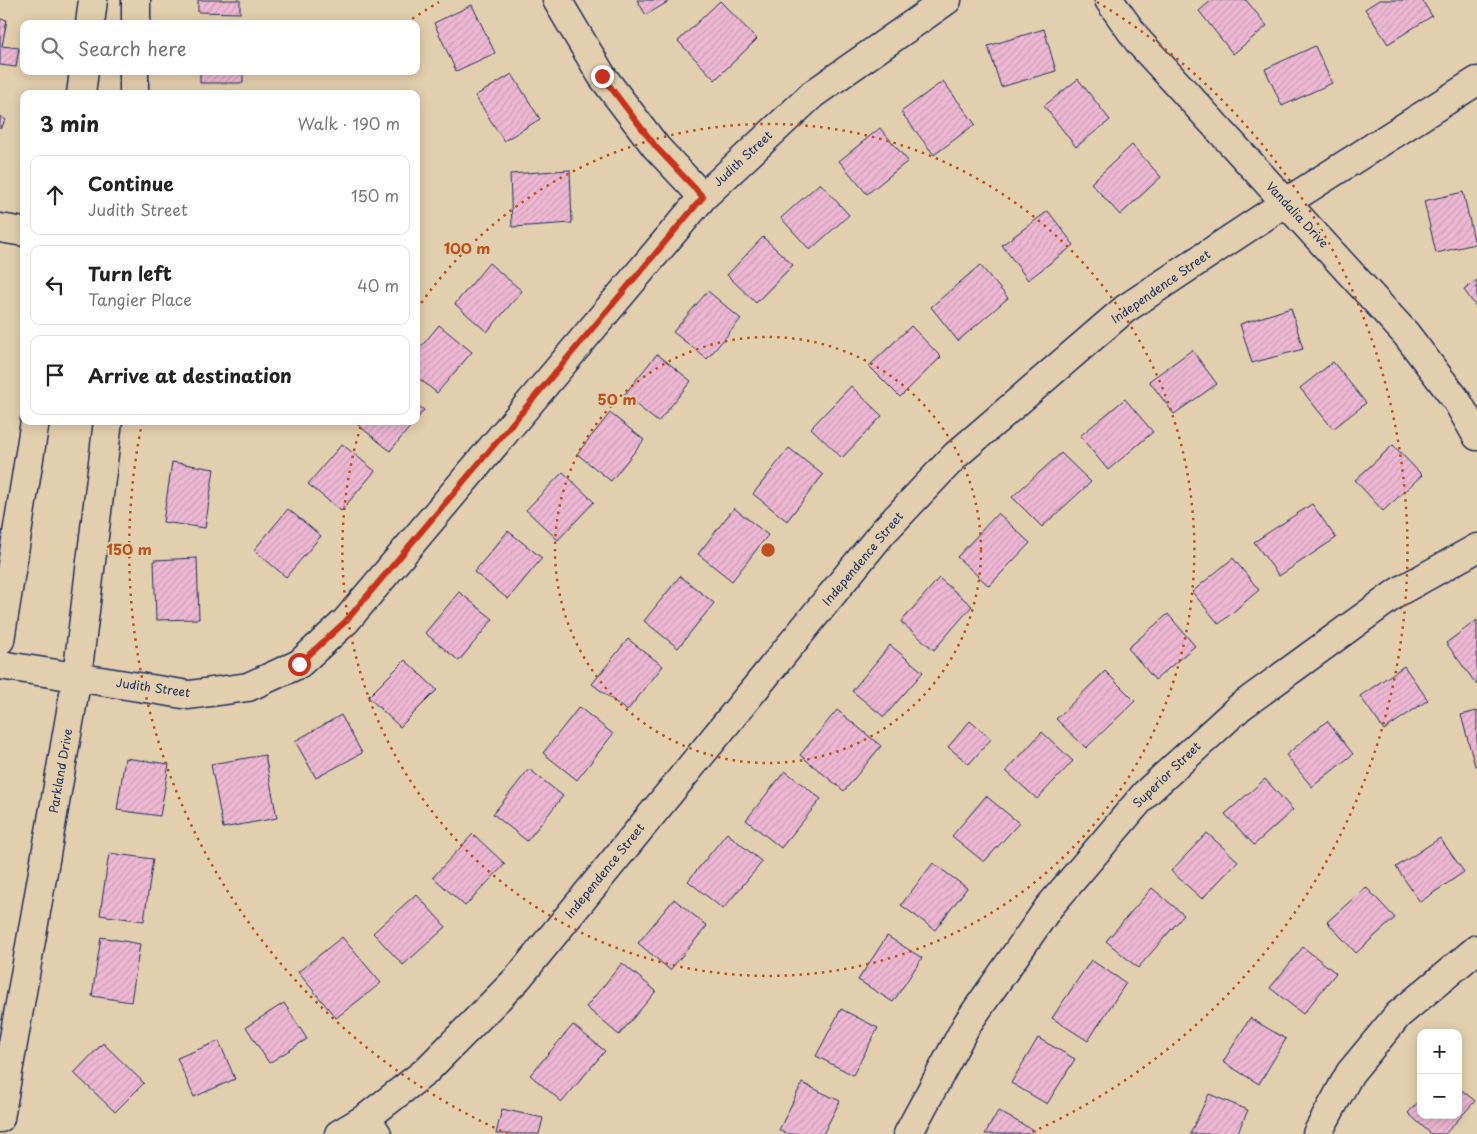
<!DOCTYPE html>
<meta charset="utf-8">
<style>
:root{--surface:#fff;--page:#f6f6f6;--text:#222;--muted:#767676;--line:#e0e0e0}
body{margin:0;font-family:"Playpen Sans",sans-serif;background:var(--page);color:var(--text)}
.controls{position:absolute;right:15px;bottom:15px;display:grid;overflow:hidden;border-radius:10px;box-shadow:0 2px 12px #0003}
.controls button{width:45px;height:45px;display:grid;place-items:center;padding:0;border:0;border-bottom:1px solid var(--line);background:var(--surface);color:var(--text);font:25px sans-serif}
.stop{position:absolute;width:15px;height:15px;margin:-11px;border:4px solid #c8321e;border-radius:50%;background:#fff}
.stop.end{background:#c8321e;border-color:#fff;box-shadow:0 1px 5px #0008}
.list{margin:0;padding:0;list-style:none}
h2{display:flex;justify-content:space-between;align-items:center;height:65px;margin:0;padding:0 20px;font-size:21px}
h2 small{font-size:16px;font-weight:400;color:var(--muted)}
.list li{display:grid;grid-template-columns:32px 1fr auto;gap:15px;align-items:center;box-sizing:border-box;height:80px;margin:0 10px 10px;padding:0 10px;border:1px solid var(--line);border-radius:10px}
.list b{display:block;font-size:19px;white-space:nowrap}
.list p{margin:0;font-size:16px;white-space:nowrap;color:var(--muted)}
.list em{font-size:16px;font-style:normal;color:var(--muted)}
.icon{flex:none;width:28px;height:28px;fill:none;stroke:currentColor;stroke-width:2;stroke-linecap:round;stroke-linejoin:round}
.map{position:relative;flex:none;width:1477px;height:1134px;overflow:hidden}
.search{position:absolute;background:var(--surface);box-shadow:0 2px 12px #0003;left:20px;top:20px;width:400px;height:55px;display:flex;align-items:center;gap:12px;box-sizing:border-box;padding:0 18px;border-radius:10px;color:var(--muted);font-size:19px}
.panel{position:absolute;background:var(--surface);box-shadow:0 2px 12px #0003;left:20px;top:90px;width:400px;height:335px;border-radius:10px}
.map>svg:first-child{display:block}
.building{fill:url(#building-hatch);stroke:#1b2f5e}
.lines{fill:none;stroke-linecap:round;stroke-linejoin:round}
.street-casing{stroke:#1b2f5e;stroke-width:31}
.secondary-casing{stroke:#1b2f5e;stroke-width:31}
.street{stroke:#e2cfad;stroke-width:28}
.secondary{stroke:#e2cfad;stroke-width:28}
.route{stroke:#c8321e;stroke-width:6}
.ring{fill:none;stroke:#bf511c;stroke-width:2.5;stroke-dasharray:2.5 5}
.labels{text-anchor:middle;stroke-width:4;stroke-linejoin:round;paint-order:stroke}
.street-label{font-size:12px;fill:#1b2f5e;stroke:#e2cfad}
.centre{fill:#bf511c;stroke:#e2cfad;stroke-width:2.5}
.ring-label{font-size:15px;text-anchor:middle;font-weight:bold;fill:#bf511c;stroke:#e2cfad;stroke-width:4;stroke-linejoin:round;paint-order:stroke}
</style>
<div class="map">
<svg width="1477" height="1134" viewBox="0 0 1477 1134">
<defs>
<pattern id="building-hatch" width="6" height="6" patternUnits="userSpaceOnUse" patternTransform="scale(1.25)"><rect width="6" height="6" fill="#eeb8d2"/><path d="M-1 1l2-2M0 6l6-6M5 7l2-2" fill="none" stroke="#cc9eb7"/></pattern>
</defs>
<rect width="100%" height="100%" fill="#e2cfad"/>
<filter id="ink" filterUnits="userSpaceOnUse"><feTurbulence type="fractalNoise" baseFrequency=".02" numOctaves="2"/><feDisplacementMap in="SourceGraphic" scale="10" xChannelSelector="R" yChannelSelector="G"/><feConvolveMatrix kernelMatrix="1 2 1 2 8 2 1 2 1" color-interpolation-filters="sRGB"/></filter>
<g filter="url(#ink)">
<path class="building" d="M198 0H240V13L198 12Z
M637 0H671L646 15Z
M1212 0H1246L1267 26 1233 54 1199 11Z
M1379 0H1422L1432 16 1388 44 1365 9Z
M720 1 757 39 715 80 678 41Z
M472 5 495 53 456 71 434 23Z
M0 19 7 20 2 46 19 48 16 67 0 65Z
M1044 29 1056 71 1001 87 988 46Z
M1315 46 1332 83 1282 106 1265 69Z
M200 71H243V83H200Z
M512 74 540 119 504 141 475 96Z
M1078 79 1110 120 1076 147 1044 106Z
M943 81 975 124 934 155 901 112Z
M0 116 6 120 0 129Z
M880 128 908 161 867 194 839 161Z
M1132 145 1161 177 1120 215 1091 183Z
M570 170 572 223 512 227 510 174Z
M820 183 849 215 810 250 781 218Z
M1463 192 1475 244 1436 253 1424 201Z
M1048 211 1074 245 1028 280 1002 245Z
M763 237 793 265 756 303 727 275Z
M489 263 522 291 487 332 455 304Z
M980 265 1008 298 958 341 931 307Z
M1477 280V308L1464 290Z
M708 291 741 319 707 359 673 332Z
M1291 308 1303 349 1252 363 1240 324Z
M439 325 472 352 437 393 416 376V353Z
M911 326 941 357 900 397 869 366Z
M1192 350 1217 384 1174 414 1149 381Z
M657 354 691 381 658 422 624 395Z
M1333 362 1366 403 1333 429 1300 388Z
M851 386 882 416 842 458 811 428Z
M1125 399 1153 432 1108 470 1080 436Z
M416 404 424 410 416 420Z
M610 413 644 440 611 481 577 454Z
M360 421H415L390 451 357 424Z
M342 444 375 471 341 511 308 484Z
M1393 445 1422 475 1383 511 1355 480Z
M789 448 823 475 787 521 753 494Z
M1061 453 1091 482 1042 527 1012 497Z
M172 462 214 469 205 528 163 522Z
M563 472 594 502 558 540 526 510Z
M1312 504 1336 538 1279 576 1254 542Z
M734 508 768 535 732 581 698 554Z
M288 509 321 536 286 577 254 550Z
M998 513 1030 543 989 586 957 557Z
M508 531 542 558 508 599 474 572Z
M197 558 199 619 156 620 154 560Z
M1233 558 1259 590 1219 624 1192 592Z
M680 576 714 603 678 648 644 621Z
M939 578 972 606 934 650 901 622Z
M459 592 493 619 459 661 425 633Z
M1168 614 1195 646 1155 680 1128 648Z
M1477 620V685L1446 643Z
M628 639 663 666 627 711 592 684Z
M890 645 923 672 884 717 852 691Z
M405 660 437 690 400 727 368 697Z
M1404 666 1428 700 1384 730 1360 696Z
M1105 671 1135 701 1086 748 1056 719Z
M579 707 613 734 577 780 543 753Z
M837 710 881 746 844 791 800 755Z
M1477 711V765L1475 766 1461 715Z
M341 715 362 753 316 778 295 741Z
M970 721 991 739 969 764 948 747Z
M1327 721 1353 754 1312 787 1286 755Z
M1042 732 1073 761 1037 799 1006 771Z
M265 755 277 818 223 828 211 764Z
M125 758 169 764 160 816 117 810Z
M529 769 563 796 527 841 493 814Z
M785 771 821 799 781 848 746 820Z
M1265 779 1293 810 1254 845 1225 814Z
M986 796 1019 823 984 862 952 836Z
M727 833 762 862 723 909 688 881Z
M1207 833 1238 861 1202 899 1171 871Z
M473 834 505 864 465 906 433 877Z
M1440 838 1464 872 1420 902 1396 867Z
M109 853 153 859 144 921 100 915Z
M933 863 967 888 935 930 901 905Z
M1366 887 1395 918 1356 953 1327 922Z
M1152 888 1184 915 1138 968 1106 941Z
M416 894 446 927 403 965 373 933Z
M674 899 707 926 670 970 638 943Z
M887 936 922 958 893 1002 858 980Z
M101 937 140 944 131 1002 92 996Z
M342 937 381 983 336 1018 298 972Z
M1303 947 1336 973 1303 1014 1270 988Z
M1091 960 1126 983 1088 1041 1052 1018Z
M622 963 656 991 619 1035 586 1007Z
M284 1003 307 1039 269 1063 246 1027Z
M841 1009 878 1028 853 1075 816 1056Z
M1250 1018 1286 1039 1259 1084 1223 1062Z
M573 1025 605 1051 562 1102 530 1075Z
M1038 1038 1075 1059 1047 1104 1011 1083Z
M219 1041 235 1079 194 1097 177 1058Z
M103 1043 144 1083 115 1112 74 1073Z
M802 1083 840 1101 823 1134H786L779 1130Z
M1458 1087 1475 1101 1445 1134H1431L1408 1113 1421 1099V1115H1458Z
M1209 1094 1248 1110 1237 1134H1190Z
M502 1109 543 1118 539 1134H496Z
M998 1111 1035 1131 1033 1134H985Z"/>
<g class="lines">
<g class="street-casing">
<path id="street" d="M557 0 602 76 656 147 703 197
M1109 0 1139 42 1406 334 1457 401 1477 436
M0 228 24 232
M0 665 189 695 248 687 299 664 346 621 703 197 813 94 947 0
M366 1118 377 1134
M908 1134 967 1024 1049 907 1145 794 1240 707 1398 592 1477 548
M1317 1134 1350 1073 1398 1015 1477 949"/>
</g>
<g class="secondary-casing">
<path id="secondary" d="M90 24 93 0
M136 24V0
M81 94 84 71
M134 94V71
M0 640 35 421
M0 1118 77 677 108 421
M339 1134 366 1118 425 1072 518 978 883 532 956 455 1125 309 1285 203 1477 81"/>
</g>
<use href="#street" class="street"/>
<use href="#secondary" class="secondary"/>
</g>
</g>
<g class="lines" filter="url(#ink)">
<path class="route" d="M299 664 346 621 703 197 656 147 602 76"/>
</g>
<g class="ring">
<circle cx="768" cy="550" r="213"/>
<path d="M417 309A426 426 0 1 1 362 422"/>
<path d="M508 1134A639 639 0 0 1 142 423M406 23A639 639 0 0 1 439 2M1097 2A639 639 0 0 1 1028 1134"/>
</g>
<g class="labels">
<g class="street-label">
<text transform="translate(743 159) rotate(-43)" y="4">Judith Street</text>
<text transform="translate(1297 215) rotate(47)" y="4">Vandalia Drive</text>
<text transform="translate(1161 287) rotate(-35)" y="4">Independence Street</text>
<text transform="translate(863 559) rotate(-50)" y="4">Independence Street</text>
<text transform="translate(153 688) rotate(8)" y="4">Judith Street</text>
<text transform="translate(61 771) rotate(-80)" y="4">Parkland Drive</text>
<text transform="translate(1167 775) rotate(-44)" y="4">Superior Street</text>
<text transform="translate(605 871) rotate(-51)" y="4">Independence Street</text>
</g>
</g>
<circle cx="768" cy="550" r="8" class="centre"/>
<g class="ring-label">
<text x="467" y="254">100 m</text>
<text x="617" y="405">50 m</text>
<text x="129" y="555">150 m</text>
</g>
</svg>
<div class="controls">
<button>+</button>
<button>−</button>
</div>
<div class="stop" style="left:299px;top:664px"></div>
<div class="stop end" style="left:602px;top:76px"></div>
<div class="search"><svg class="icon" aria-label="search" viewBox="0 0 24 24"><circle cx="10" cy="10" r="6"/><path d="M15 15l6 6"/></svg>Search here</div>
<section class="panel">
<h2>3 min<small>Walk · 190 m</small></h2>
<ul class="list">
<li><svg class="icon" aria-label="ahead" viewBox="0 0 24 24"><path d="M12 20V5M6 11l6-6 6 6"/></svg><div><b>Continue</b><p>Judith Street</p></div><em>150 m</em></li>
<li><svg class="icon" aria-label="left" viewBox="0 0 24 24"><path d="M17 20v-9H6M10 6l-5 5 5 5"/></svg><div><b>Turn left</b><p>Tangier Place</p></div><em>40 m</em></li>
<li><svg class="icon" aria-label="arrive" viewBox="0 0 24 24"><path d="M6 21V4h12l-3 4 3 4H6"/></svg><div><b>Arrive at destination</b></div></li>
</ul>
</section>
</div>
